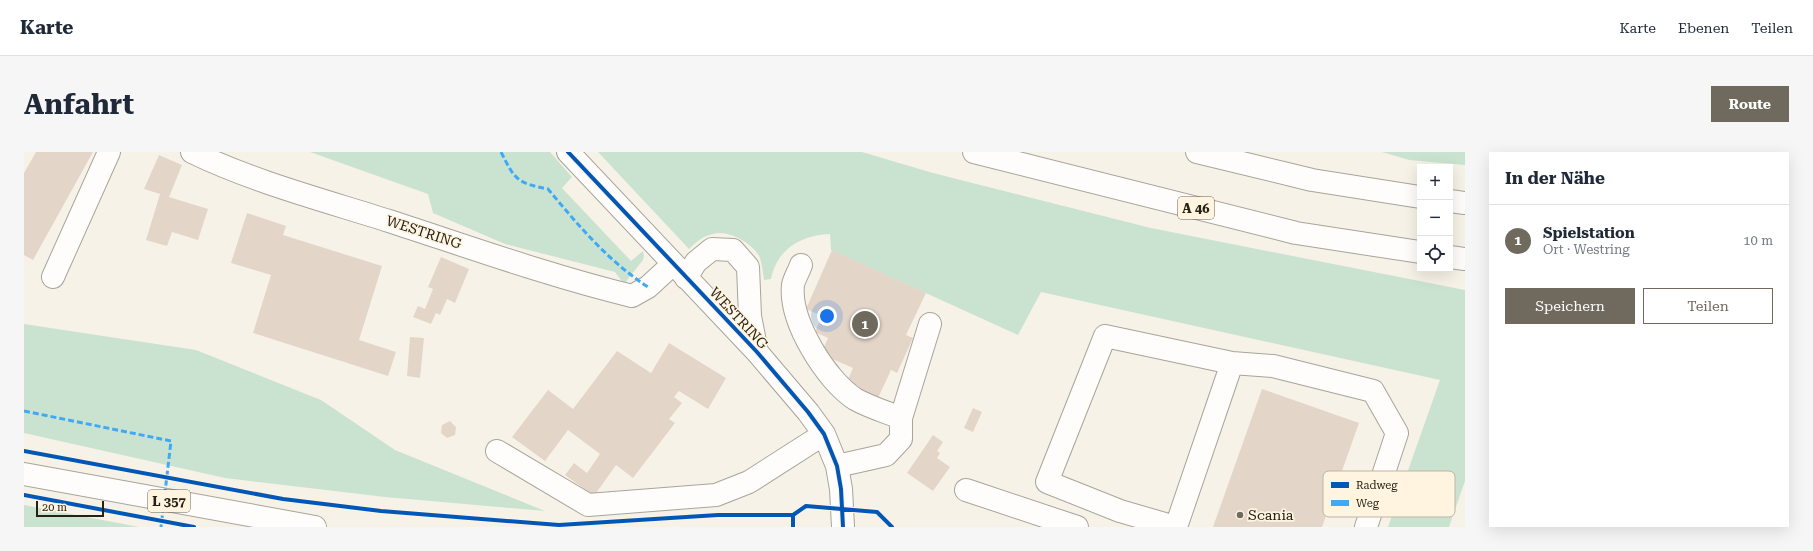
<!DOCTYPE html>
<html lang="de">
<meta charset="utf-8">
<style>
:root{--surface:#fff;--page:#f6f6f7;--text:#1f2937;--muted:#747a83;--line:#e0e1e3;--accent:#706a5e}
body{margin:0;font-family:"Roboto Serif",serif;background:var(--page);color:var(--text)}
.controls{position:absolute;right:12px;top:12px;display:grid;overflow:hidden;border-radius:0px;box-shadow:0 4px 16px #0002}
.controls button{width:36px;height:36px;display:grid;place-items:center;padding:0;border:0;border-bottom:1px solid var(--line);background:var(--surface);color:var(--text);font:20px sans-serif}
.scale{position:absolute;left:12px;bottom:10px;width:68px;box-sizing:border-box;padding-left:4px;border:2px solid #272115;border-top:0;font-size:11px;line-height:14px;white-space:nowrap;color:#272115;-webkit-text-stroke:3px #fef4e0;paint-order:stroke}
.you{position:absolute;left:803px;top:164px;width:14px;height:14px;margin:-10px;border:3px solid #fff;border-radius:50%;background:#1a73e8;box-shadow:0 0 0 6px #1a73e833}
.badge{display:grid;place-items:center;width:26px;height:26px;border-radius:50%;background:var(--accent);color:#fff;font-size:13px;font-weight:700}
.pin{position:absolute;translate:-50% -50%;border:2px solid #fff;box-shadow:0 1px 4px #0006}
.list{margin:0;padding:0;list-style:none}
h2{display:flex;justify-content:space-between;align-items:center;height:52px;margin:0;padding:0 16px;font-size:17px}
h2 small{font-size:13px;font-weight:400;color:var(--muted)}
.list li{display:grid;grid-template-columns:26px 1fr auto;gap:12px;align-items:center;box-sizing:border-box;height:72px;padding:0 16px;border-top:1px solid var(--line)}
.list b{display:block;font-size:15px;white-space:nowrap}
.list p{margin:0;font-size:13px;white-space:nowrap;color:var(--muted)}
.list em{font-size:13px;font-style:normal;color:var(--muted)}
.actions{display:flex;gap:8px;padding:12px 16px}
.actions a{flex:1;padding:9px 0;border:1px solid var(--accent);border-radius:0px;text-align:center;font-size:14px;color:var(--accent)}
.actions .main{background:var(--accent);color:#fff}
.icon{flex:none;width:22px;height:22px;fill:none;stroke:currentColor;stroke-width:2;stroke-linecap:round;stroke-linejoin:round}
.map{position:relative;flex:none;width:1441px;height:375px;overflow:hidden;border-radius:0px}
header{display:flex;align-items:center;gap:24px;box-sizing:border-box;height:56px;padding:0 20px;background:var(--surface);border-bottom:1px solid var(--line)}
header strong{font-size:19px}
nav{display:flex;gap:22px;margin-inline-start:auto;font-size:14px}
.intro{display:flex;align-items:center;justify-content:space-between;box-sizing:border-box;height:96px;padding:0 24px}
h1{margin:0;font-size:28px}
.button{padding:10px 18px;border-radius:0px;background:var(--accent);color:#fff;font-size:14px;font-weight:700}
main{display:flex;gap:24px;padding:0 24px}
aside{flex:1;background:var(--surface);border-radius:0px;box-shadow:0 4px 16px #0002}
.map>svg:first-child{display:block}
.green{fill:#cae3d0}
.building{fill:#e4d5c9}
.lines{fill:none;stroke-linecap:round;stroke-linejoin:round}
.minor-casing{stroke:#a9a49a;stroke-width:24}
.major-casing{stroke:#a9a49a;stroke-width:24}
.highway-casing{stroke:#a9a49a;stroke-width:24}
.minor{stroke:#fefdfb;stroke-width:22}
.major{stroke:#fefdfb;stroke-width:22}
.highway{stroke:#fefdfb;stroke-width:22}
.quiet{stroke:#3fa9f5;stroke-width:3;stroke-dasharray:6 3;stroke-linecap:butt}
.cycleway-casing{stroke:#fef4e0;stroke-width:6}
.cycleway{stroke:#0057b8;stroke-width:4}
.poi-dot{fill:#706a5e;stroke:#fef4e0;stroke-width:1.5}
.labels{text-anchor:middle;stroke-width:3.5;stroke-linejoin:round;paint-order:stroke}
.shield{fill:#fef4e0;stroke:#686052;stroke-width:1}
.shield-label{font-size:13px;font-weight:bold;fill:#272115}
.street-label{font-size:14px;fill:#272115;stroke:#fef4e0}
.poi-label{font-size:14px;fill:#272115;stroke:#fef4e0;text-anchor:start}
.key{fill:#fef4e0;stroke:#beb5a3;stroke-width:1}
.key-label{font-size:11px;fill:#272115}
</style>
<header>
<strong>Karte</strong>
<nav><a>Karte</a><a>Ebenen</a><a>Teilen</a></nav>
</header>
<div class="intro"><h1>Anfahrt</h1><a class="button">Route</a></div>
<main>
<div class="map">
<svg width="1441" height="375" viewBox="0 0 1441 375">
<rect width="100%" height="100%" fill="#f7f2e7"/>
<path class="green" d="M286 0H526L548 25 538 36 607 109 619 99 620 104 619 108 600 132 591 120 481 92 409 61 404 42Z
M574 0H838L909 21 1127 76 1441 138V329L1425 375H1364L1416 228 1017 140 994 183 807 98 806 82C777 83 753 97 747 127L740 128C739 121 738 113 736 106 730 92 704 77 689 82 679 84 672 90 665 97Z
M1358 0H1441V13L1385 8Z
M0 172 172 198 297 248 371 298 521 359 361 345 201 326 0 281Z
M0 353 115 375H0Z"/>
<path class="building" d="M12 0H69L9 108 0 103V21Z
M135 3 158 13 145 45 184 57 174 88 148 80 143 94 122 88 136 42 120 37Z
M223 61 262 74 259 83 358 114 335 188 372 200 364 224 229 181 247 123 207 111Z
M808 98 902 141 882 183 889 186 873 221 867 218 854 246 822 232 829 216 797 202 804 186 791 180 798 164 782 157Z
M417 105 445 117 431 151 423 147 416 163 412 161 407 172 389 165 394 154 401 157 409 137 404 135Z
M386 185 400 186 396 226 383 224Z
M645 191 702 226 684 257 655 239 650 245 658 251 645 267 651 271 609 326 592 313 570 344 541 323 550 311 563 321 576 302 544 278 521 309 488 285 524 238 549 257 593 199 627 221Z
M1238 237 1335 271 1298 375H1189Z
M949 256 958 260 949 280 940 276Z
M426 269 432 275 431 283 423 286 417 281 418 273Z
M909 283 919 290 913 299 916 301 913 306 926 315 909 339 883 321Z"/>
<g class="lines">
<g class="minor-casing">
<path id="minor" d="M168 0C230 30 299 48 365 69 445 95 526 124 608 144L624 135 649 112
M544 0 733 200 784 260 800 282 813 314 817 337 819 375
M777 113C775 119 770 127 769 133 765 169 802 228 831 247 845 255 862 260 877 266
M29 125 85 0
M662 126 672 110 688 97 709 98 724 115 726 164 733 200
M1208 211 1249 214 1349 239 1373 281 1342 375
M473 299 564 353 692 343 725 330 800 282
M813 314 862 303 877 287V266L906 172
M942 338 1053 375
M1151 375 1096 359 1023 330 1081 184 1208 211 1152 375"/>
</g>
<g class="major-casing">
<path id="major" d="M0 322 291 375"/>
</g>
<g class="highway-casing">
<path id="highway" d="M950 0 1272 81 1396 100
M1173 0 1288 28 1396 45
M1426 49 1441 51
M1426 105 1441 107"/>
</g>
<use href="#minor" class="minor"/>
<use href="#major" class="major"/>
<use href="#highway" class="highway"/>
<path class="quiet" d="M477 0C491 28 493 31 524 37 554 73 584 109 624 135
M0 259 147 289 137 375"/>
<g class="cycleway-casing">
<path id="cycleway" d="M544 0 733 200 784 260 800 282 813 314 817 337 819 375
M0 299 259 347 357 359 535 373 694 363H769
M0 343 170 375
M769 375V363L782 354 853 360 868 375"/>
</g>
<use href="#cycleway" class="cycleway"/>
</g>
<circle class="poi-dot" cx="1216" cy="363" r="4"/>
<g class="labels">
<g class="shield">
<rect x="1154" y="45" width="36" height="22" rx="3"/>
<rect x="124" y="338" width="42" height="22" rx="3"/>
</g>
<g class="shield-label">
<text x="1172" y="61">A 46</text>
<text x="145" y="354">L 357</text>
</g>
<g class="street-label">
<text transform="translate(400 80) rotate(18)" y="5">WESTRING</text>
<text transform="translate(715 166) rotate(47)" y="5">WESTRING</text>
</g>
<g class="poi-label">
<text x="1224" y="368">Scania</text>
</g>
</g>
<rect x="1299" y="319" width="132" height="46" rx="6" class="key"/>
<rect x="1307" y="330" width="18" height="6" fill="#0057b8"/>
<rect x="1307" y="348" width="18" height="6" fill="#3fa9f5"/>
<g class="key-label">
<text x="1332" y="337">Radweg</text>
<text x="1332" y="355">Weg</text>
</g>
</svg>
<div class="controls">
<button>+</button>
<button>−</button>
<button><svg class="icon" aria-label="locate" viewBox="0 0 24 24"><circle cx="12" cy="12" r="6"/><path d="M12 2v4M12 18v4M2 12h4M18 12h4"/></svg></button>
</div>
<div class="scale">20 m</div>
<div class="you"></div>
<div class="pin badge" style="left:841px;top:172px">1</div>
</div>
<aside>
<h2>In der Nähe<small></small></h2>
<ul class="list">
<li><span class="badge">1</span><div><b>Spielstation</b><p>Ort · Westring</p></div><em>10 m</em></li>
</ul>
<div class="actions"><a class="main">Speichern</a><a>Teilen</a></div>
</aside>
</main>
